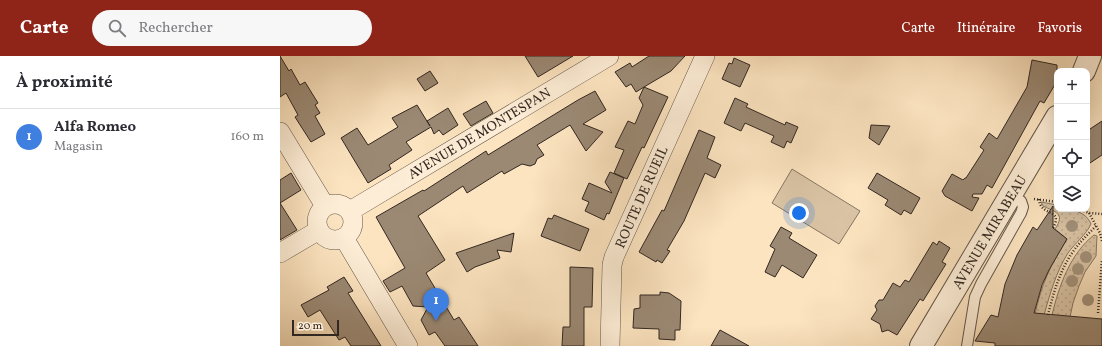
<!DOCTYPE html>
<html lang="fr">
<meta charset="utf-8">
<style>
:root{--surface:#fff;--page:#f7f7f7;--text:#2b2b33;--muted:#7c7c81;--line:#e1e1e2;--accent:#8f2418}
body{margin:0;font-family:Vollkorn,serif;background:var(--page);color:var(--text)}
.controls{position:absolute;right:12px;top:12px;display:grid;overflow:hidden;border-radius:8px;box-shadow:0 4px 16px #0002}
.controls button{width:36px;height:36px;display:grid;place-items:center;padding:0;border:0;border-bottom:1px solid var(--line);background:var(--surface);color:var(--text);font:20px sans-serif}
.scale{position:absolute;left:12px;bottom:10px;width:47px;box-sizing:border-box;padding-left:4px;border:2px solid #322721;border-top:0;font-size:11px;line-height:14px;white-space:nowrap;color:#322721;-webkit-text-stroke:3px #fdedd6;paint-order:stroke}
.you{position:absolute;left:519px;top:157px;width:14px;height:14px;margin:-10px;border:3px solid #fff;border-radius:50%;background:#1a73e8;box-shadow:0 0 0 6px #1a73e833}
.badge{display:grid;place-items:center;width:26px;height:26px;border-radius:50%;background:var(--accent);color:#fff;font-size:13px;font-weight:700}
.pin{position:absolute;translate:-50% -33px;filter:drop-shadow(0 1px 2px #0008)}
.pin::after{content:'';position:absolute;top:21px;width:14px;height:12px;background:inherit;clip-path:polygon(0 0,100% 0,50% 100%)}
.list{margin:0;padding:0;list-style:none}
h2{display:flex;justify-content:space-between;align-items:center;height:52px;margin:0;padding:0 16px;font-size:17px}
h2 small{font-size:13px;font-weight:400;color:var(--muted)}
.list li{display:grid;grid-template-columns:26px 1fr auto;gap:12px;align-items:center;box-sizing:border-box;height:56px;padding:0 16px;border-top:1px solid var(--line)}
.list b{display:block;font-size:15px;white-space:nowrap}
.list p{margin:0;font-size:13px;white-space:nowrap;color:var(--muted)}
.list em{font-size:13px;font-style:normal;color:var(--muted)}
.icon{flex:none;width:22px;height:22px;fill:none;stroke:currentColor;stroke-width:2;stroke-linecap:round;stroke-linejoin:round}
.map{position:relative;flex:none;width:822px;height:290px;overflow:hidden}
header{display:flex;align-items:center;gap:24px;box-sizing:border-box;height:56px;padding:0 20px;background:var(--accent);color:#fff}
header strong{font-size:19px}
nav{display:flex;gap:22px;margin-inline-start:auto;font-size:14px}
.search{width:280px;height:36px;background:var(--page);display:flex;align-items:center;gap:10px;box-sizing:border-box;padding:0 14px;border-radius:22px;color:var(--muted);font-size:15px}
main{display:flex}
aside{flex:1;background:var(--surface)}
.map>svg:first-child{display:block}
.green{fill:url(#green-dots);stroke:#867663}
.pitch{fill:#dac4a5;stroke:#867663}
.building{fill:#9b8974;stroke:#322721}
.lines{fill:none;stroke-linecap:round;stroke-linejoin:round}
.service-casing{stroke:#645649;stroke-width:12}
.minor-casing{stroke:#645649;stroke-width:20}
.tertiary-casing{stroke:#645649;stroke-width:24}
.path{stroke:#322721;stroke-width:2.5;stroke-dasharray:1 2;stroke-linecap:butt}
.service{stroke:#fdedd6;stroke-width:10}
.minor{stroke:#fdedd6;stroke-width:19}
.tertiary{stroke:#fdedd6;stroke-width:22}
.tree{fill:#a4927b}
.labels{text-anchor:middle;stroke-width:3;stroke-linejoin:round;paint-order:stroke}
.street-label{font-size:14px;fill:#322721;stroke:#fdedd6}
</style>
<header>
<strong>Carte</strong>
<div class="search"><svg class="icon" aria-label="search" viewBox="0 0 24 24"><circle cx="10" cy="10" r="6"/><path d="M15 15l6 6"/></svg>Rechercher</div>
<nav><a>Carte</a><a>Itinéraire</a><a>Favoris</a></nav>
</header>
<main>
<aside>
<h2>À proximité<small></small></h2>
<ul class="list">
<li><span class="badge" style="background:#3f7fe0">1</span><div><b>Alfa Romeo</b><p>Magasin</p></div><em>160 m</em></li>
</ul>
</aside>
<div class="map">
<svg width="822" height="290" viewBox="0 0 822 290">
<defs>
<pattern id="green-dots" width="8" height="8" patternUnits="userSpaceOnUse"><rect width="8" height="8" fill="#dac4a5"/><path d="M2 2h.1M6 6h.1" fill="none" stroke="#bca88e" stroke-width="1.8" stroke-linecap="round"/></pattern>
</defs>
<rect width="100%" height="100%" fill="#fce4c0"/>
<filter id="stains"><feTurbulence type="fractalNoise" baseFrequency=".005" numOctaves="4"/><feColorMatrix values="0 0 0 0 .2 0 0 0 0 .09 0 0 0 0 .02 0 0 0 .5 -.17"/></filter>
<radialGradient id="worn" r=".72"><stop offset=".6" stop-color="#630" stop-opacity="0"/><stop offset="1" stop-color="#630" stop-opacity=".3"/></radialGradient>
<path class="green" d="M761 146 777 149V153C790 153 805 154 811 168 806 179 795 187 788 197 776 216 770 238 764 259L755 258C761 230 771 207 787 183L775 173C786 157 775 156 763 150Z
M814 179 817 180 816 200 805 216 799 230 793 247 790 261 772 259C779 230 790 198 814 179Z"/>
<path class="pitch" d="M512 113 580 155 559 188 492 147Z"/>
<path class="building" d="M0 0 9 15 11 13 20 29 25 26 38 47 35 49 40 57 35 60 45 78 31 86 15 61 18 59 6 37 0 41Z
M245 0H293L258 21Z
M369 0H405L391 15 364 31 388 41 364 92 362 91 347 123 334 117 344 94 335 91 348 65 355 68 363 49 359 42 364 31 356 36 351 28 346 31 335 16 350 7 352 11Z
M454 2 470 9 460 31 442 23 449 7 452 8Z
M752 4 777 9V25L764 47 760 45 712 132 707 129 702 138H693L692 141 699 142 692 155 665 140 662 135 672 118 683 124 685 122H686L704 94 700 91 709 77 717 83 747 31Z
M150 15 158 27 145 35 137 23Z
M315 35 326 54 303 68 323 76 306 95 290 69 257 89 264 99 257 103 255 108 250 110 242 108 224 118 222 115 187 137 183 130 138 160 165 204 146 217 174 264 179 261 198 290H165L155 276 149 279 141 264 148 251 133 250 122 230 110 236 103 225 125 212 96 161 143 134 144 135 206 95 208 99 298 44Z
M455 42 468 48 466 51 505 69 506 66 518 71 511 87 507 85 504 92 491 86 494 80 465 67 461 75 444 67Z
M206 45 213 57 191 70 183 58Z
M137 49 150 70 147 65 168 52 178 69 163 79 159 74 154 78 151 71 126 86 132 94 109 109 111 113 88 127 61 82 77 72 88 89 118 71 112 62Z
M822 65V99L807 109V75Z
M591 69 610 70 599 89 589 82Z
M419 74 435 81 427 102 441 109 435 122 425 117 404 165 387 194 390 195 382 207 377 204 376 206 359 196 382 154 384 155Z
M330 116 344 122 329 158 327 157 324 164 305 155 309 146 302 143 309 127 332 137 325 126Z
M11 117 21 134 0 147 17 174 0 184V124Z
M597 117 640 142 631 158 624 154 621 159 605 149 608 144 588 132Z
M773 150V172L787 183 769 214 762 229 754 257 822 263V290H715V287L695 285 711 259 718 261 725 228 737 199 753 171 757 174Z
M274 159 309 173 300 195 261 180 268 162 272 163Z
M501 171 512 177 509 182 537 199 523 222 502 209 495 221 485 216 495 193 490 190Z
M234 177 231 196 217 194 220 202 195 211 187 216 176 197Z
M659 185 670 192 662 206 666 208 643 245 640 243 617 279 608 274 602 276 600 268 591 263 597 254 595 250 599 244H603L613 227 620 231 625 224 629 226 653 186 657 189Z
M290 211 313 212 312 251H304V290H282L283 271H290Z
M64 221 73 235 68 237 101 290H71L65 281 59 284 40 254 28 261 21 249 49 234 47 231Z
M380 236 389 237 401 245 400 274H395V284L379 283V273L353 272 354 253 360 252V239H380Z
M440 274 469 290H431Z"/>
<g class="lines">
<g class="service-casing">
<path id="service" d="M687 290 695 241 701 228 741 157 743 151 741 145 731 139"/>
</g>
<g class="minor-casing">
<path id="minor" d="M0 76 45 150
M37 166a18 18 0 1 1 36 0a18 18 0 1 1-36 0Z
M70 155 329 0
M64 182 128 290
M0 197 39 174
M330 290 332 209 334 201 425 0"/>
</g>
<g class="tertiary-casing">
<path id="tertiary" d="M804 15 810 0
M641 290 777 61"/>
</g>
<path class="path" d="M754 143 777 146
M759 143C760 161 784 152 773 172
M798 153 809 157 822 158
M809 157 820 177 822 185
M818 257 822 204
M768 259C773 238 779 218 790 200 797 189 807 179 817 169"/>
<use href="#service" class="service"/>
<use href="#minor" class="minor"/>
<use href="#tertiary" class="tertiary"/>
</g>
<g class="tree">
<circle cx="792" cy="170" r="6"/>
<circle cx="806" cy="201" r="6"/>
<circle cx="798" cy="213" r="6"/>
<circle cx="792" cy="225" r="6"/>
<circle cx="808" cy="244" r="6"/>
</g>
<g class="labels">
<g class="street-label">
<text transform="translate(199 77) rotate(-31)" y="5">AVENUE DE MONTESPAN</text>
<text transform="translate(361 141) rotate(-66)" y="5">ROUTE DE RUEIL</text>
<text transform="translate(709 176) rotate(-59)" y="5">AVENUE MIRABEAU</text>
</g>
</g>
<rect width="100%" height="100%" filter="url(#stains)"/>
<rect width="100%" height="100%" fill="url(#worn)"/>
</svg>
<div class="controls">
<button>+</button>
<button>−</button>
<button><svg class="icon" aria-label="locate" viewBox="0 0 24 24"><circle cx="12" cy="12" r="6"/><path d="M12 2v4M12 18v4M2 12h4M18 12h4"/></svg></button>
<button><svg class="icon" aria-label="layers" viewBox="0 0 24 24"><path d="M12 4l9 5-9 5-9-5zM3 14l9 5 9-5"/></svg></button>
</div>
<div class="scale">20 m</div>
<div class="you"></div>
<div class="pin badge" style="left:156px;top:265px;background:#3f7fe0">1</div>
</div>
</main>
